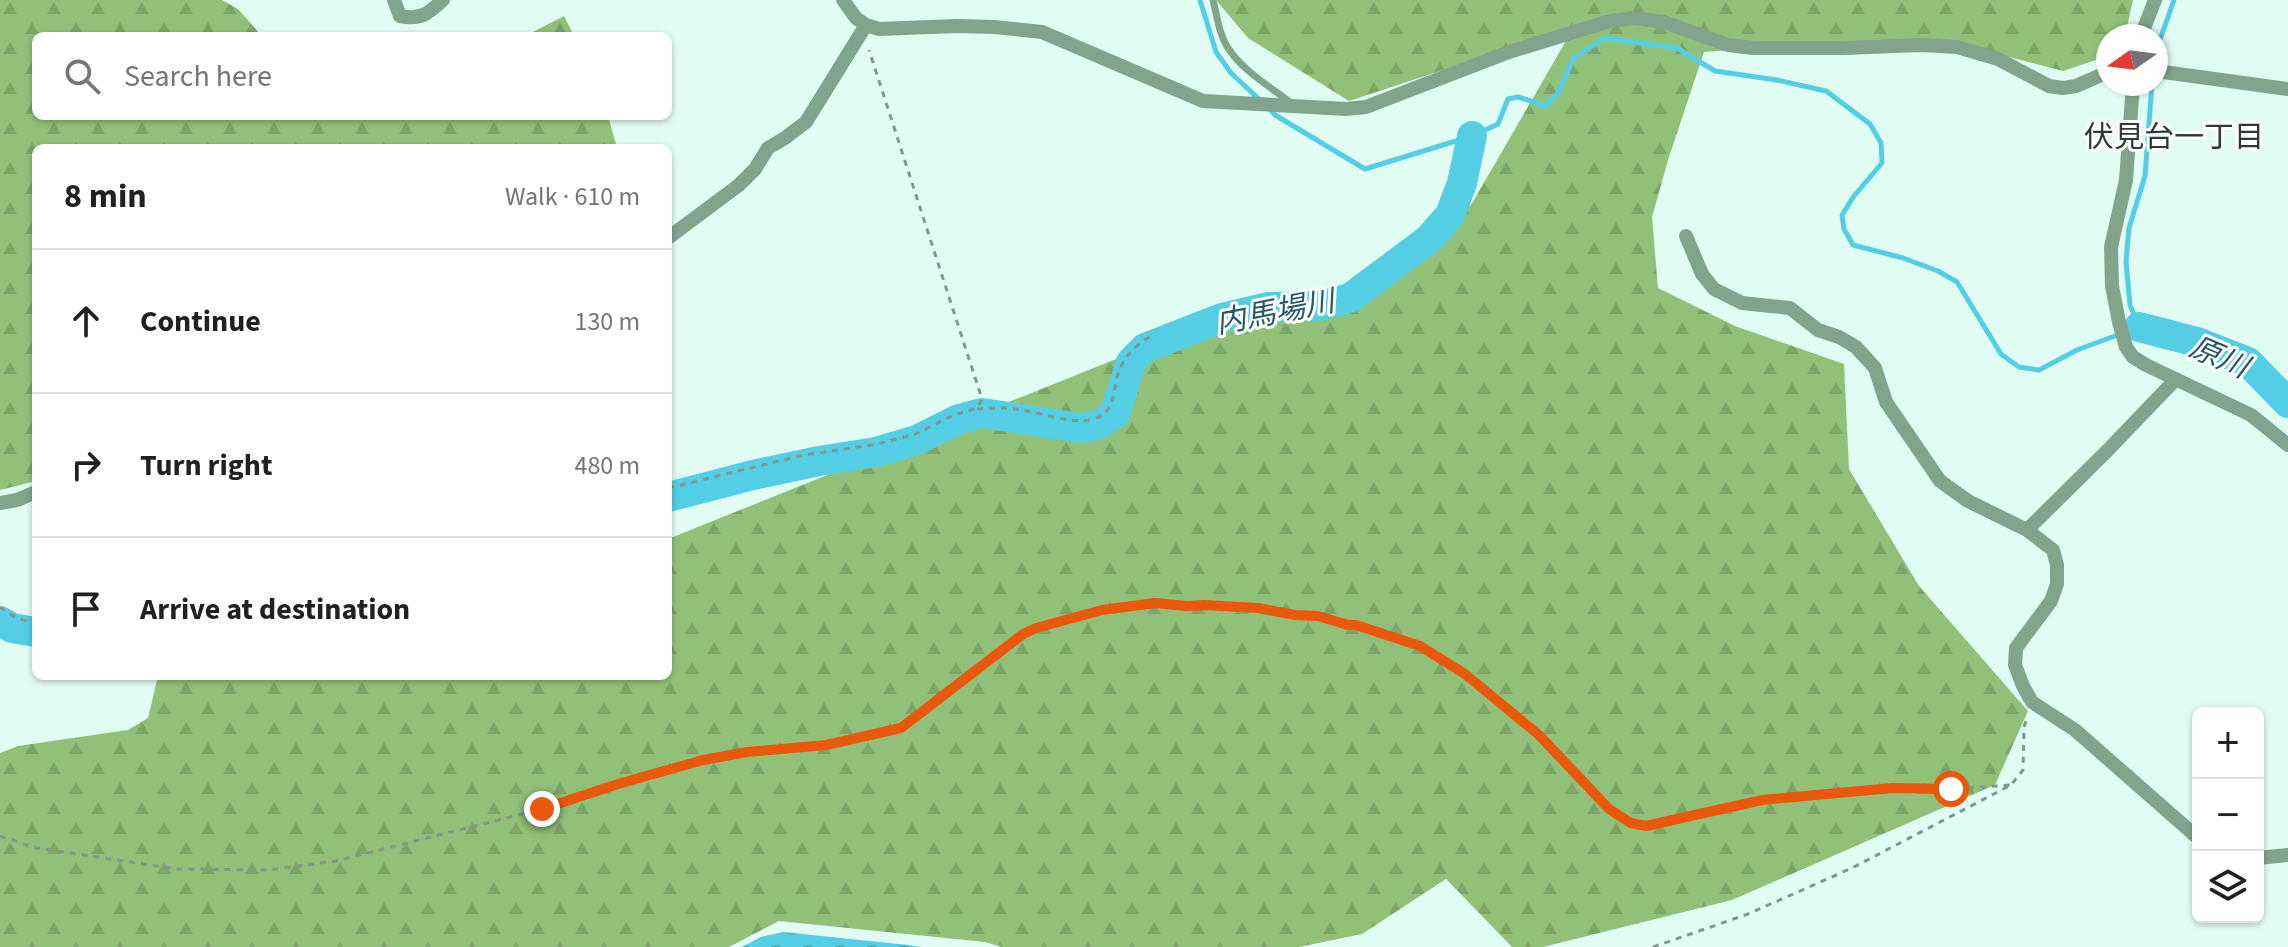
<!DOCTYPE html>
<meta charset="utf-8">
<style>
:root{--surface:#fff;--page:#f2f2f2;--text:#202124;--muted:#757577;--line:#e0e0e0}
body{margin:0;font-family:"Source Sans 3","Noto Sans JP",sans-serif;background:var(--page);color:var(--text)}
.controls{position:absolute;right:24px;bottom:24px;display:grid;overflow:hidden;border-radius:12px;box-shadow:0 2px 6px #0004}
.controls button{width:72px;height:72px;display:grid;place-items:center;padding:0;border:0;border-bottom:2px solid var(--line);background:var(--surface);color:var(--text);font:40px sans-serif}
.compass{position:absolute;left:2096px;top:24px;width:72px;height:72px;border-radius:50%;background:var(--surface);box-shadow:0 2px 6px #0004;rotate:256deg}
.stop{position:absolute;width:24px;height:24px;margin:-18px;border:6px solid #ea580c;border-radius:50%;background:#fff}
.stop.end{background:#ea580c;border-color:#fff;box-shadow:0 2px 8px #0008}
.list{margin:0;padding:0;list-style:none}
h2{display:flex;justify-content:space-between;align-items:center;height:104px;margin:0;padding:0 32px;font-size:34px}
h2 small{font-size:26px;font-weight:400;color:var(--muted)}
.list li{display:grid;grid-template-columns:52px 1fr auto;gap:24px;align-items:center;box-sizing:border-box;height:144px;padding:0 32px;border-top:2px solid var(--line)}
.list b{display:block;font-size:30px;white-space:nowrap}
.list em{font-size:26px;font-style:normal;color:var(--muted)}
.icon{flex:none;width:44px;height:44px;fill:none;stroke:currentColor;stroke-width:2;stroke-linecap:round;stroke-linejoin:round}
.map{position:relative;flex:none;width:2288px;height:947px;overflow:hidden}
.search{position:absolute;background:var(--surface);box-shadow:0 2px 6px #0004;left:32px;top:32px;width:640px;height:88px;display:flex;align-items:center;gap:20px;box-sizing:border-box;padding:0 28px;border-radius:12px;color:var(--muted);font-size:30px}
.panel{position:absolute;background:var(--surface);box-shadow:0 2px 6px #0004;left:32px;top:144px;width:640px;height:536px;border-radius:12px}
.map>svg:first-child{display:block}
.forest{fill:url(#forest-firs)}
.water{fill:url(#water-waves)}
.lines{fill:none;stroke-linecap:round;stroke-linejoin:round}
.stream{stroke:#53cee4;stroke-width:5}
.river{stroke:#53cee4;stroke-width:30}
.path{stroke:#839690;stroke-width:3;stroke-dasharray:6 6;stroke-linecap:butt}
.service{stroke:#82a48d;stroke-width:7}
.minor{stroke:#82a48d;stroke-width:14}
.route{stroke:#ea580c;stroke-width:10}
.labels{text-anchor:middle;stroke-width:6;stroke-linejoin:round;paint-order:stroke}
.neighbourhood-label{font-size:30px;fill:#273e37;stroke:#fff}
.water-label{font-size:30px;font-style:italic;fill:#265963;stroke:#fff}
</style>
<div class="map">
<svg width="2288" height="947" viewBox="0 0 2288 947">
<defs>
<pattern id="forest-firs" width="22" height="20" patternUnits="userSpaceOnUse" patternTransform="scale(2)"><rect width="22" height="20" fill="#91c179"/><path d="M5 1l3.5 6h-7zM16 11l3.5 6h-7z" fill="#7ca567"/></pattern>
<pattern id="water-waves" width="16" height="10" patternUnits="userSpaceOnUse" patternTransform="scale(2)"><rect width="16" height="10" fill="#53cee4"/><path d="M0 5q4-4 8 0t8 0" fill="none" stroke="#47b0c2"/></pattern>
</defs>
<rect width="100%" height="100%" fill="#e1fcf3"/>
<path class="forest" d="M0 0H222L238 9 262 36H36V116H608L617 148H36V481L0 490Z
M1216 0H2133L2125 36H2108V56L2063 71 1971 47 1832 43 1704 52 1669 157 1652 217 1658 288 1735 326 1844 364 1849 469 1919 586 2028 711 1995 785 1732 900 1543 947H1512L1446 879 1362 934 1299 947H1002L985 942 779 921 729 947H0V753L18 746 128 730 148 718 158 676H668V539L1198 326 1300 311 1349 291 1471 205 1574 27 1349 101 1248 38Z
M564 16 574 36H525Z"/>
<path class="water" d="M783 932 908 945 921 947H742L761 937Z"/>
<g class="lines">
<path class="stream" d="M1200 0 1216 52 1231 73 1261 101
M2156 51 2174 0
M1269 108 1275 115 1365 169 1472 136 1498 124 1508 99 1518 97 1546 106 1558 93 1574 58 1605 38 1677 48 1715 71 1777 80 1826 91 1870 124 1881 143 1882 163 1854 196 1842 215 1844 229 1853 245 1903 258 1938 271 1957 282 2001 354 2019 367 2039 370 2077 350 2139 327 2130 305 2126 262 2129 228 2145 176 2152 84"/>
<path class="river" d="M2139 327 2197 342 2248 362 2288 403
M668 497 753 475 819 461 876 452 917 440 959 419 982 413 1081 428 1098 425 1115 414 1131 362 1145 348 1222 318 1268 307 1320 306 1350 298 1429 239 1450 215 1462 183 1472 136
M0 621 12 628 36 632"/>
<path class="path" d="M977 409C992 408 1006 407 1021 410 1042 413 1067 423 1088 420 1120 415 1110 389 1121 366 1128 352 1138 344 1151 336
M668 488 804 455 878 444 915 434 954 415 977 408 982 399 869 50
M0 607C12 616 21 621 36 622
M0 836 36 848 178 869 268 870 336 861 542 809 618 784 703 760 747 752 826 745 901 728 1023 634 1036 628 1102 610 1155 603 1187 606 1205 605 1258 608 1295 615 1318 616 1348 625H1356L1420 646 1465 674 1539 735 1609 809 1631 823 1646 826 1762 800 1892 788 1951 789 2011 785
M1653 947 1748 914 1852 868 2011 785 2023 770 2024 727 2027 717"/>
<path class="service" d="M1213 0C1217 16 1219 34 1228 48 1243 71 1269 86 1290 102"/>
<path class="minor" d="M394 0 400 16C421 20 428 14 443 0
M843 0 856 18 866 25 879 29 957 26 995 27 1042 32 1203 101 1346 109 1366 107 1509 52 1610 21 1633 18 1664 22 1728 45 1753 48H1844L1921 45 1957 47 1998 59 2049 86 2063 88 2076 86 2108 72
M2141 36 2155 0
M2156 71 2288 89
M2133 84 2126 180 2111 247 2112 286 2119 322 2126 347 2133 357 2146 365 2251 415 2288 445
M1686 236 1702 274 1714 289 1742 303 1790 308 1818 330 1839 337 1856 347 1875 368 1886 402 1940 481 1968 501 2027 530 2053 550 2057 565V584L2051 601 2016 648 2015 665 2023 686 2032 702 2075 730 2198 838
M668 238 739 185 755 169 768 148 785 138 806 122 866 25
M0 503 17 500 36 492
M2027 530 2107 451 2176 379
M2258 858 2288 855"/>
</g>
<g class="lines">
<path class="route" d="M542 809 618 784 703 760 747 752 826 745 901 728 1023 634 1036 628 1102 610 1155 603 1187 606 1205 605 1258 608 1295 615 1318 616 1348 625H1356L1420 646 1465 674 1539 735 1609 809 1631 823 1646 826 1762 800 1892 788 1951 789"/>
</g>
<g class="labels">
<g class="neighbourhood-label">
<text x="2174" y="147">伏見台一丁目</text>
</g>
<g class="water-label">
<text transform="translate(1275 312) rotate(-11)" y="10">内馬場川</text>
<text transform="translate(2219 357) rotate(23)" y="10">原川</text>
</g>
</g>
</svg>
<div class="controls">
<button>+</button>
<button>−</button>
<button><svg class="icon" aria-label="layers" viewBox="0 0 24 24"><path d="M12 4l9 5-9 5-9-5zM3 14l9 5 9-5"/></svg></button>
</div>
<svg class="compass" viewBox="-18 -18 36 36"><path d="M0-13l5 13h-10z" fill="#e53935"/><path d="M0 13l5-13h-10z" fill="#757577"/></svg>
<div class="stop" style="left:1951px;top:789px"></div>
<div class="stop end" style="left:542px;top:809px"></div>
<div class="search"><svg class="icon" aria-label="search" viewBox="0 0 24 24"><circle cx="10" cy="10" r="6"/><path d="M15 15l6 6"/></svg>Search here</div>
<section class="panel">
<h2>8 min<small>Walk · 610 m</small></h2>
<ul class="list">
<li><svg class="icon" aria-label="ahead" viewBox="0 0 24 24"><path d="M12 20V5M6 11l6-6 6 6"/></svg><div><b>Continue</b></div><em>130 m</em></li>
<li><svg class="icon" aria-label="right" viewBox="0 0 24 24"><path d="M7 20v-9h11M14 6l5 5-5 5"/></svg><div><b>Turn right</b></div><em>480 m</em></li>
<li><svg class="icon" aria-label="arrive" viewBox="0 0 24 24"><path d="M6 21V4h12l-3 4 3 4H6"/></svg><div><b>Arrive at destination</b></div></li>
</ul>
</section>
</div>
